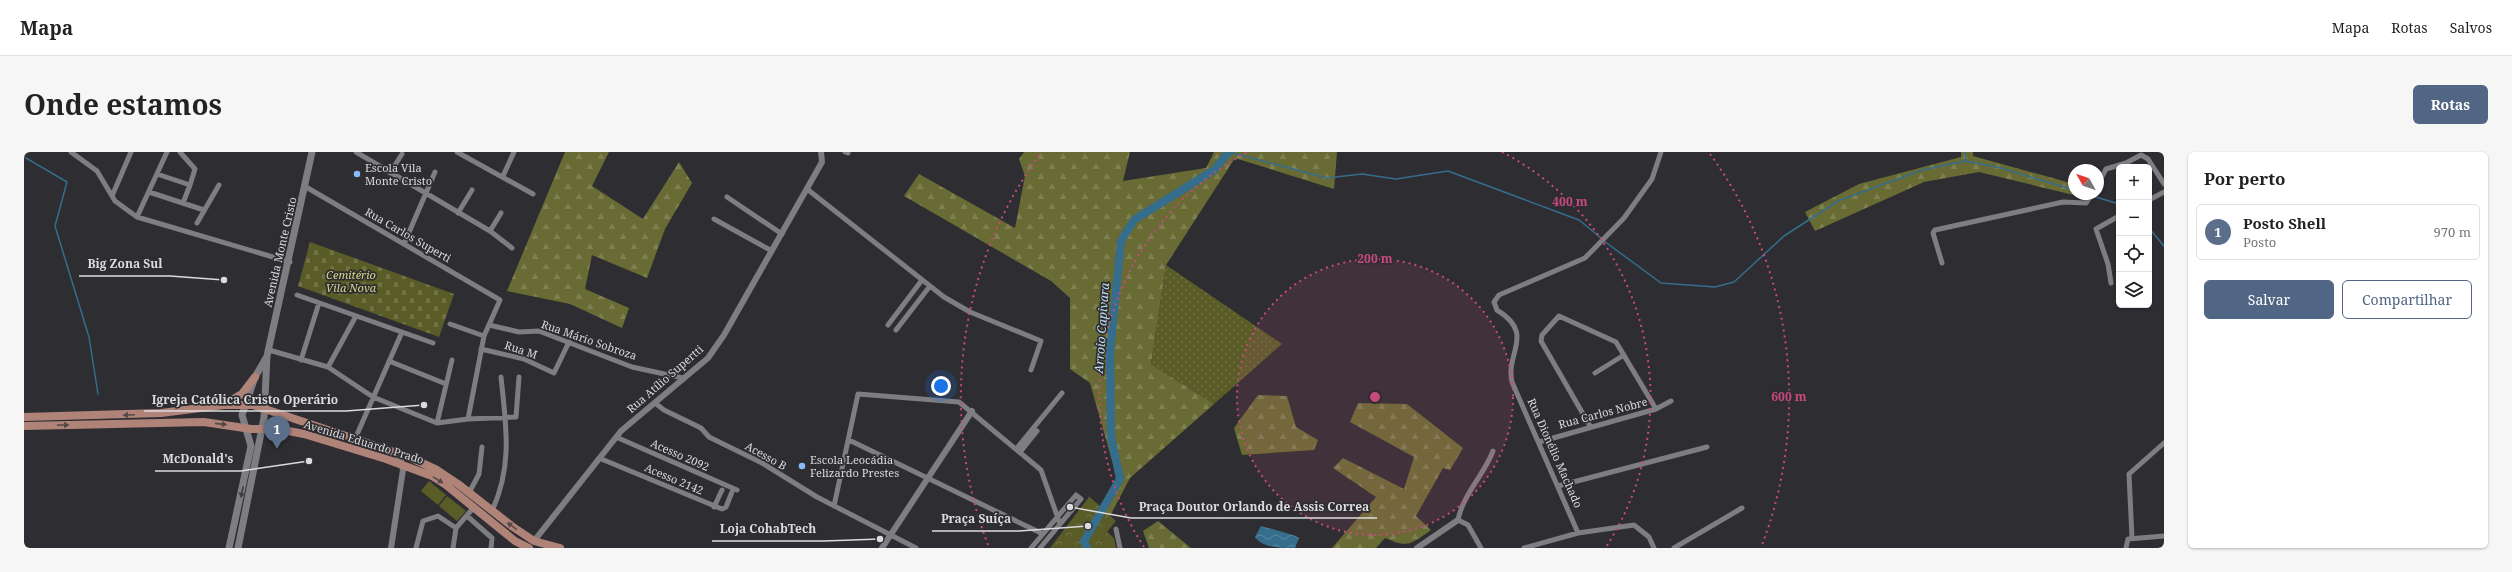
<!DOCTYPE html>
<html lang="pt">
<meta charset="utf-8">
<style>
:root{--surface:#fff;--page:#f6f6f6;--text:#222;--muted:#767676;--line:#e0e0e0;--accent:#506684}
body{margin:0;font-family:"Noto Serif",serif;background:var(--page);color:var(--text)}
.controls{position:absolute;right:12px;top:12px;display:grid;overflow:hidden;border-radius:6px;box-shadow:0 1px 3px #0004}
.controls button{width:36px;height:36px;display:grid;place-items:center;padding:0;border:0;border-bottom:1px solid var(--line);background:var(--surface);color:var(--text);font:20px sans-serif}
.compass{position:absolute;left:2044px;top:12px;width:36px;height:36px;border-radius:50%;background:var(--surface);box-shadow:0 1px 3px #0004;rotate:310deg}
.you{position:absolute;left:917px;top:234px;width:14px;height:14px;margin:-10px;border:3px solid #fff;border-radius:50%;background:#1a73e8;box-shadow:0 0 0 6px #1a73e833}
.badge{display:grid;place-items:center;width:26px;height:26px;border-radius:50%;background:var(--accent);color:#fff;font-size:13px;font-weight:700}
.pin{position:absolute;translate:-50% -33px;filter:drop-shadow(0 1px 2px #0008)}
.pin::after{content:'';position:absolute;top:21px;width:14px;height:12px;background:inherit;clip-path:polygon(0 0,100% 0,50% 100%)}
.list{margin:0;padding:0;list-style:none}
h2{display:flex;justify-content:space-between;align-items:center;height:52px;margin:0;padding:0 16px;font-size:17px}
h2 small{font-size:13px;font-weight:400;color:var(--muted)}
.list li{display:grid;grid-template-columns:26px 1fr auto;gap:12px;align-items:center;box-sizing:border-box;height:56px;margin:0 8px 8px;padding:0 8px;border:1px solid var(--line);border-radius:6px}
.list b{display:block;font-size:15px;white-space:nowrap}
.list p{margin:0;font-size:13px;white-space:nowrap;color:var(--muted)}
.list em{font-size:13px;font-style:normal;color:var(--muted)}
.actions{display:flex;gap:8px;padding:12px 16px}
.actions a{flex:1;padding:9px 0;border:1px solid var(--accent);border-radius:6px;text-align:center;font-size:14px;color:var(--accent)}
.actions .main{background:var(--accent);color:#fff}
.icon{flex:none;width:22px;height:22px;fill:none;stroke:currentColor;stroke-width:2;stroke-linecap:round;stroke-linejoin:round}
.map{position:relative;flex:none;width:2140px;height:396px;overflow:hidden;border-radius:6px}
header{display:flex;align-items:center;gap:24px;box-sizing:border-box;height:56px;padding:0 20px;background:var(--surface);border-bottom:1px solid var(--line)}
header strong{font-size:19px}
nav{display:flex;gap:22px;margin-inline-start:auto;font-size:14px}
.intro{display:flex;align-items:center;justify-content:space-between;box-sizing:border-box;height:96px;padding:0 24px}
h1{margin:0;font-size:28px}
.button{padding:10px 18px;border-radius:6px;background:var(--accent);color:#fff;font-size:14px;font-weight:700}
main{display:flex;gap:24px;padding:0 24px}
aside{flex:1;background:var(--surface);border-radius:6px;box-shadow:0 1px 3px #0004}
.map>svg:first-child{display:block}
.grass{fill:url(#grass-dots)}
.forest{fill:url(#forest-firs)}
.cemetery{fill:url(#cemetery-stones)}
.park{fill:url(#park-crowns)}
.pitch{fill:#5a5c28}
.water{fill:url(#water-waves)}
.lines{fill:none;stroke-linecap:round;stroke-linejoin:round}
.stream{stroke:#356d8d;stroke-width:1.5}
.river{stroke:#356d8d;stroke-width:8}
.minor{stroke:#7e7e82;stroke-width:5}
.tertiary{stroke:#7e7e82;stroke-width:6}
.secondary{stroke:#7e7e82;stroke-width:7}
.primary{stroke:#b08379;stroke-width:8}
.oneway{fill:#554847}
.oneway2{fill:#3e3e42}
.ring{fill:none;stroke:#c8497c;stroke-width:2;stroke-dasharray:2 4}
.poi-dot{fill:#89bafc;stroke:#2e2e32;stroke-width:1.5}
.labels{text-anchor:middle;stroke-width:3.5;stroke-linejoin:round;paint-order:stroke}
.poi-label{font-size:11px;fill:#dbdbde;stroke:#2e2e32;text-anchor:start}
.street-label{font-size:11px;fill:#dbdbde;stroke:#2e2e32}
.park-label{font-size:11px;font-style:italic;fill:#d5d985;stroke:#2e2e32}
.water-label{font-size:12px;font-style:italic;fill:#c1e0f4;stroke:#2e2e32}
.centre{fill:#c8497c;stroke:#2e2e32;stroke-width:2}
.ring-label{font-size:12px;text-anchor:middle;font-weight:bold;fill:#c8497c;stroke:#2e2e32;stroke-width:3.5;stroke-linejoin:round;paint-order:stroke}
.leader{fill:none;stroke:#dbdbde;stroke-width:1.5}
.callout-dot{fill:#dbdbde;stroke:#2e2e32;stroke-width:1.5}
.callout-label{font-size:12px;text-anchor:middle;font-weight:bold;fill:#dbdbde;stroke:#2e2e32;stroke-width:3.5;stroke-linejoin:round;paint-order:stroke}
</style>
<header>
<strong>Mapa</strong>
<nav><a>Mapa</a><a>Rotas</a><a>Salvos</a></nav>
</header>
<div class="intro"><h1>Onde estamos</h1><a class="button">Rotas</a></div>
<main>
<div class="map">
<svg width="2140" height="396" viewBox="0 0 2140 396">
<defs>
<pattern id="grass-dots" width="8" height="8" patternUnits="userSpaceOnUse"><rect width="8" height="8" fill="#5a5c28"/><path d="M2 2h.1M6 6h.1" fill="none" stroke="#717347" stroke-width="1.8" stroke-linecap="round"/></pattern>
<pattern id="forest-firs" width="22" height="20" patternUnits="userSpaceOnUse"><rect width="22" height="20" fill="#696b34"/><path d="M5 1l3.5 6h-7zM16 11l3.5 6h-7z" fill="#7e8051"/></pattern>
<pattern id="cemetery-stones" width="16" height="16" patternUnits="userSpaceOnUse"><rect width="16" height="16" fill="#5a5c28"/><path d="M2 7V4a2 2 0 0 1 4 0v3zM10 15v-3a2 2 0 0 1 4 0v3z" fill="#717347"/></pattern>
<pattern id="park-crowns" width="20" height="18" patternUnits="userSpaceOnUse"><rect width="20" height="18" fill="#5a5c28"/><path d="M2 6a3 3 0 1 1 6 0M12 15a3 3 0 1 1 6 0" fill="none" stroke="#717347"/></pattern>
<pattern id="water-waves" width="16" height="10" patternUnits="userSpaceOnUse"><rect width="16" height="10" fill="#356d8d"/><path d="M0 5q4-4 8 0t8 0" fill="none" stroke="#5b88a2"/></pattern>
</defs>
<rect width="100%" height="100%" fill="#2e2e32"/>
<path class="grass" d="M1142 113 1258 192 1190 252 1127 212Z"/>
<path class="forest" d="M541 0H585L568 34 619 67 655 10 668 31 641 77 623 126 568 103 561 137 605 156 598 176 546 152 483 139Z
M1000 0H1106L1099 29 1182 16 1190 0H1313L1310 37 1211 6 1142 113 1127 212 1190 252 1106 326 1086 364 1072 381 1063 363 1065 345 1077 355 1093 326 1066 231 1046 217V146L1027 129 880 44 895 22 991 76 1001 24 995 7Z
M1937 0H1949V4L2050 32V42H2064L2062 46 1955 20 1900 30 1791 79 1781 60 1835 32 1937 5Z
M1234 243 1263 244 1272 275 1294 288 1290 298 1218 303 1210 276Z
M1334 251 1383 252 1439 296 1426 318 1419 316 1392 364 1407 378C1386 393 1384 396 1361 386L1352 396H1308L1352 345 1309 316 1319 306 1380 337 1390 305 1326 270Z
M1134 369 1167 396H1125L1119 379Z"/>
<path class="cemetery" d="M286 90 430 142 415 185 274 134Z"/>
<path class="park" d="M1065 345 1092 369 1083 380 1090 386 1092 396H1026Z"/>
<path class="pitch" d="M405 329 422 343 414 353 397 339Z
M423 344 442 359 433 369 415 354Z"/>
<path class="water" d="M1237 374C1246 377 1270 382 1275 386L1271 396C1258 396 1238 396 1231 385Z"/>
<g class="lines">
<path class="stream" d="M1205 0 1303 26 1338 22 1372 27 1424 19 1555 68 1577 86
M1941 0 1942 8
M0 5 43 30 31 74 65 185 74 242
M2062 42 2095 52
M2125 76 2140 94
M1580 89 1637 131 1691 135 1710 130 1760 84 1814 49 1898 18 1942 9 1977 16 2050 38"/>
<path class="river" d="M1063 396 1060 389 1096 327 1087 284 1086 200 1097 89 1110 68 1190 18 1205 0"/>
<path class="minor" d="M47 0 73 19 91 49 113 65 266 110
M156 0 171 17 166 33
M332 0 466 79 488 96
M433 0 509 42
M821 0 824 1
M366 21 378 2
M133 22 166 33 159 51
M479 24 490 0
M2074 32 2082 17 2102 11 2117 3 2124 7 2140 32
M282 35 476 148 460 184 444 267
M783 37 920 145 946 160 1017 189 1007 218
M125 40 180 58
M88 44 107 0
M703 45 758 82
M2125 48 2140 40
M434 61 448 38
M113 65 143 0
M690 67 748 99
M173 71 195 33
M466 79 477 61
M380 92 411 20
M1918 111 1909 81 1911 78 2039 50 2062 51 2068 42
M2087 131 2084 112 2072 77 2095 64
M273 143 409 191
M426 172 460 184
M465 173 495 180 515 179 608 215 659 226
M864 173 898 128
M872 178 906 134
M457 197 500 207 530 221 545 190
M245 198 304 215 349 245 413 271 444 267 492 265 495 225
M277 208 295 151
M365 209 422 232
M304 215 332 164
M1571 221 1600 203
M631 251 640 258 677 276 685 285 738 311 793 345 892 396
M413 271 428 208
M1566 274 1517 189 1518 183 1535 164 1592 190 1632 257
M592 285 713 338
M331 287 378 180
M825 288 1019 382
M1515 290 1632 257 1647 249
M993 296 1038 241
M997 299 1013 279
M575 306 698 357 702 355 708 340
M1534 334 1683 295
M445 341 455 322 458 295
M810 354 834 242 935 250 1017 318 1036 372
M690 355 698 338
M468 359C489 313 482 274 477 225
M443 364 468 386 467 396
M1092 377 1096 396
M1554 381 1488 230C1481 201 1512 182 1473 158L1470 150 1475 143 1561 106 1600 66 1628 27 1637 0
M2108 386 2105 322 2140 291
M392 396 399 369 414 364 432 376
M429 396 432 376 450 355
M1007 396 1052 343 1057 347 1016 396
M1457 396 1444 373 1434 368C1439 342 1460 323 1469 299
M1500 396 1554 381 1610 373 1625 385 1630 396
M1650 396 1718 356
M2102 396 2104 387 2140 384"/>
<path class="tertiary" d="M510 389 597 279 684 206 700 183 798 10 797 0
M367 396 379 318 377 309 369 300
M858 396 948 259
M1393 396 1434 368"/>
<path class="secondary" d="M205 396 227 294 218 263 231 225 242 206
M214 396 240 266 243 204 288 0"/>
<path class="primary" d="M201 252 218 242 231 225
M0 265 137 261 200 253H229L385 305 413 318 434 332 489 375 510 389 536 396
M0 274 180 270 227 277H254L280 282 362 307 408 324 422 333 491 389 505 396"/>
</g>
<defs><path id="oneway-solid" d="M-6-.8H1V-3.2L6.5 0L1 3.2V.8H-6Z"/></defs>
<g class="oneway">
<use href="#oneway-solid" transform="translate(105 263) rotate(177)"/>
<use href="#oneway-solid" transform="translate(197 272) rotate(6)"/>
<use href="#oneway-solid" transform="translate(39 273) rotate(-1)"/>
<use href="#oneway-solid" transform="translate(414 328) rotate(31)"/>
<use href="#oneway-solid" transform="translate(488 374) rotate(-144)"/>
</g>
<use class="oneway2" href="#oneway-solid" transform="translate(218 340) rotate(102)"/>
<circle cx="1351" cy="245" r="138" fill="#c8497c" fill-opacity=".12"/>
<g class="ring">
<circle cx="1351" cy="245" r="138"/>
<path d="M1120 395A276 276 0 0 1 1224 0M1478 0A276 276 0 0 1 1582 395"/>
<path d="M964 393A414 414 0 0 1 1016 2M1686 2A414 414 0 0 1 1738 393"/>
</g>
<g class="poi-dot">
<circle cx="333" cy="22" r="4"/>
<circle cx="778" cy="314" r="4"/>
</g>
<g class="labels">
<g class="poi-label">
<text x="341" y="20">Escola Vila<tspan x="341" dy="13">Monte Cristo</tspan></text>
<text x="786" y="312">Escola Leocádia<tspan x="786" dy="13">Felizardo Prestes</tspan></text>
</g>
<g class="street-label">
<text transform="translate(384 83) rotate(30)" y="4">Rua Carlos Superti</text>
<text transform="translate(256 100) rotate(-77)" y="4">Avenida Monte Cristo</text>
<text transform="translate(565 188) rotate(19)" y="4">Rua Mário Sobroza</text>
<text transform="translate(497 198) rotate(18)" y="4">Rua M</text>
<text transform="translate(641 227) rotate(-41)" y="4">Rua Atílio Supertti</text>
<text transform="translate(1579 261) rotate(-15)" y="4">Rua Carlos Nobre</text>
<text transform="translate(340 290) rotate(17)" y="4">Avenida Eduardo Prado</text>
<text transform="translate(1531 301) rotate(66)" y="4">Rua Dionélio Machado</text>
<text transform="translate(656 303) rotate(24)" y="4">Acesso 2092</text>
<text transform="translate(742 304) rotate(29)" y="4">Acesso B</text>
<text transform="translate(650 327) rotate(23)" y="4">Acesso 2142</text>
</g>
<g class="park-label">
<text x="327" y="127">Cemitério<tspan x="327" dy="13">Vila Nova</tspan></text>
</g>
<g class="water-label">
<text transform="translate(1078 176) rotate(-86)" y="4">Arroio Capivara</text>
</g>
</g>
<circle cx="1351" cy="245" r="6" class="centre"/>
<g class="ring-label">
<text x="1546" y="54">400 m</text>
<text x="1351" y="111">200 m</text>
<text x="1765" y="249">600 m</text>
</g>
<path class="leader" d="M200 128L146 124H55M400 253L322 259H120M285 309L217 319H131M1046 355L1107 366H1353M1064 374L995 379H908M856 387L800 389H688"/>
<g class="callout-dot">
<circle cx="200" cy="128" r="4"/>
<circle cx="400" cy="253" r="4"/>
<circle cx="285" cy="309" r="4"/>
<circle cx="1046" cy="355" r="4"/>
<circle cx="1064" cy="374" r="4"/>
<circle cx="856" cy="387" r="4"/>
</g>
<g class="callout-label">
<text x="101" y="116">Big Zona Sul</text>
<text x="221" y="252">Igreja Católica Cristo Operário</text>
<text x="174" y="311">McDonald's</text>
<text x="1230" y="359">Praça Doutor Orlando de Assis Correa</text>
<text x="952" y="371">Praça Suíça</text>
<text x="744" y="381">Loja CohabTech</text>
</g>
</svg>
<div class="controls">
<button>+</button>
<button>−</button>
<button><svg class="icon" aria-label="locate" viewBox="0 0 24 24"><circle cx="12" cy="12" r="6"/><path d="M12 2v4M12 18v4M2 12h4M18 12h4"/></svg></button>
<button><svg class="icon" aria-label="layers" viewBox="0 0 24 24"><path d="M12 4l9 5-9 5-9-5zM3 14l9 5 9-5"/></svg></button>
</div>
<svg class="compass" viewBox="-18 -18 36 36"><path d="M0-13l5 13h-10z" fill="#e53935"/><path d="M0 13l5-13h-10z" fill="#767676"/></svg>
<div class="you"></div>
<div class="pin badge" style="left:253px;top:297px;background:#5c6f8a">1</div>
</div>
<aside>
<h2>Por perto<small></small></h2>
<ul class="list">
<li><span class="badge" style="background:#5c6f8a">1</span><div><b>Posto Shell</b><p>Posto</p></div><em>970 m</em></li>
</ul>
<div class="actions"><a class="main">Salvar</a><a>Compartilhar</a></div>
</aside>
</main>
